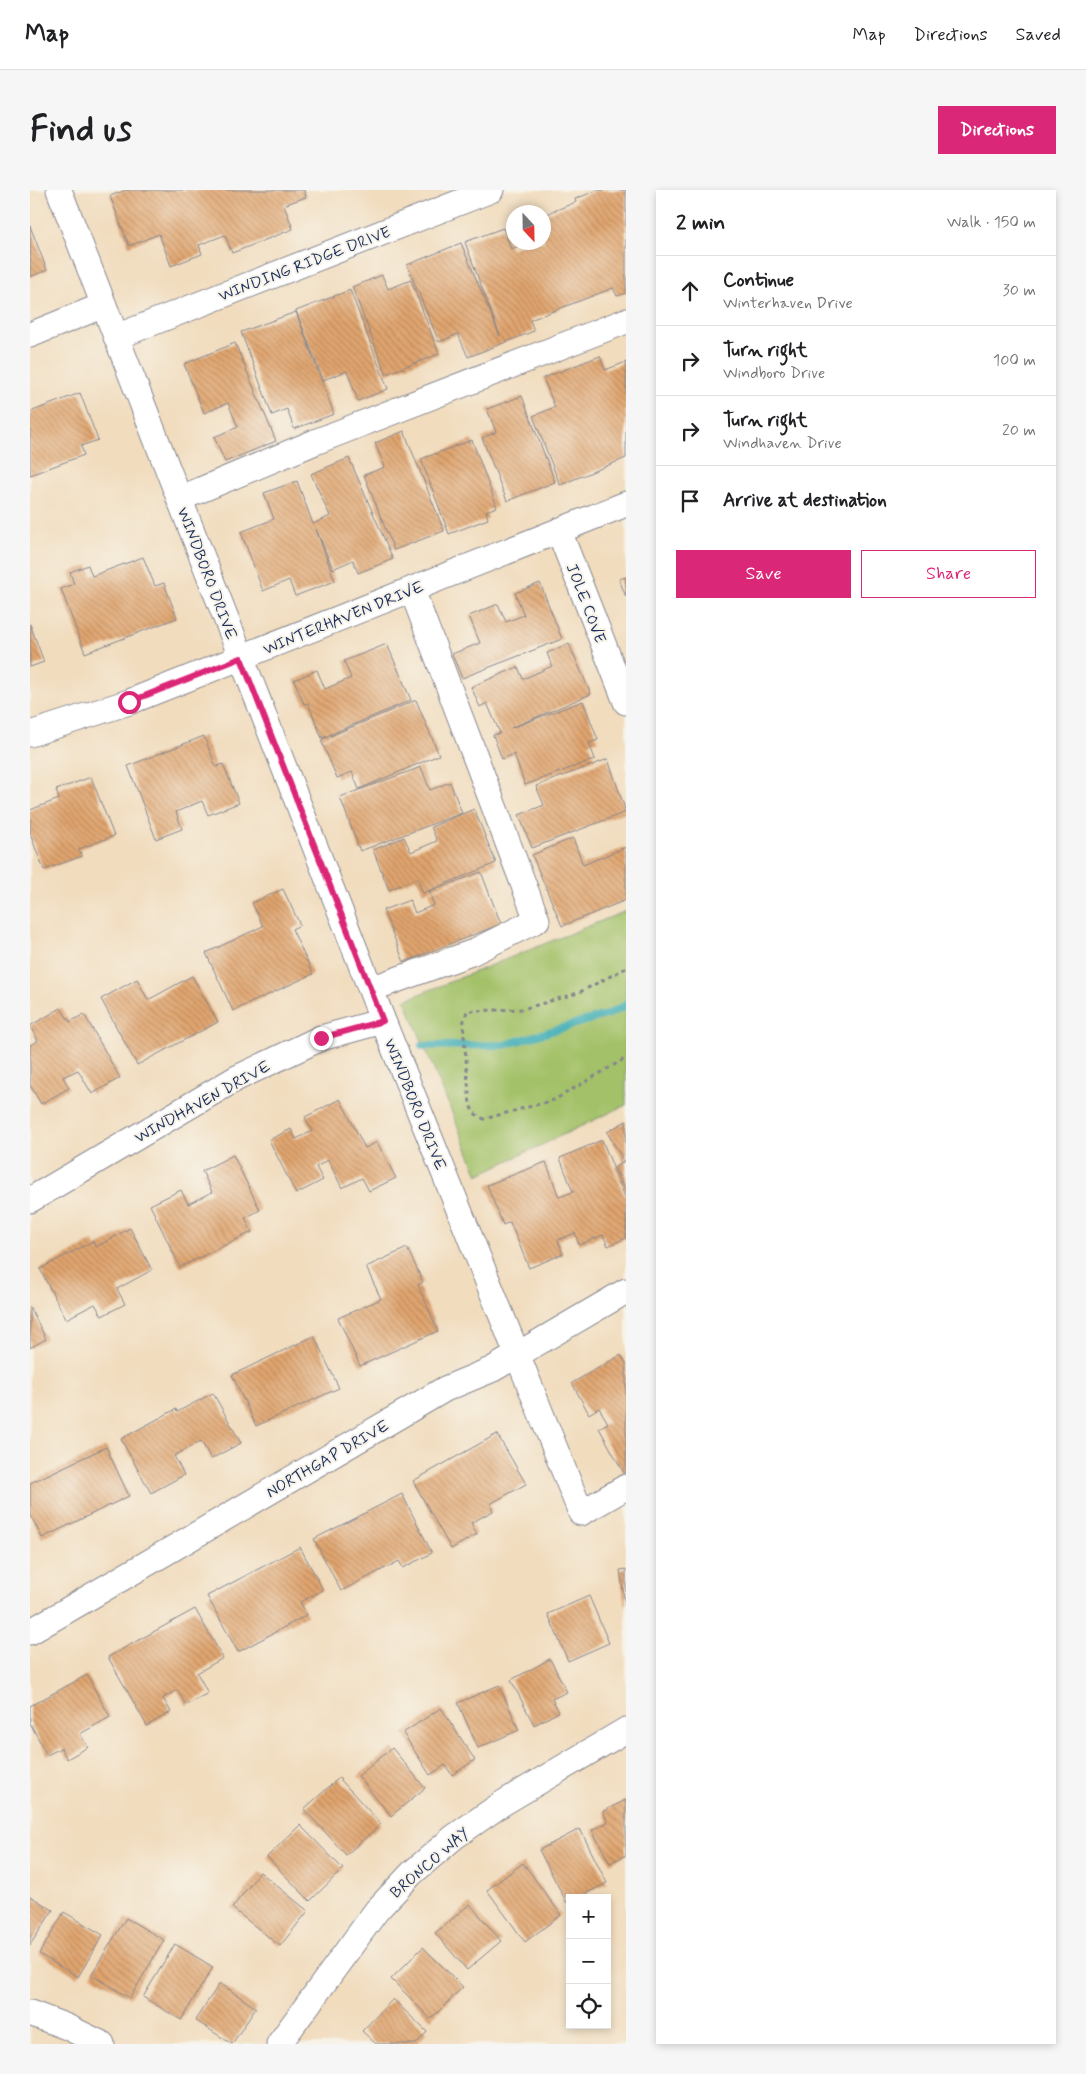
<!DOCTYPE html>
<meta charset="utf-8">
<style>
:root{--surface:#fff;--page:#f6f6f6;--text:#202124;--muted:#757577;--line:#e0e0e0;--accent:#db2777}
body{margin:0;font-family:Mynerve,sans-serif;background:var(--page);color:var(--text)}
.controls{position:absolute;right:15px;bottom:15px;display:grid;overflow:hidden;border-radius:0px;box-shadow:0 2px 8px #0003}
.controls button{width:45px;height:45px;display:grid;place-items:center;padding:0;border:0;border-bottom:1px solid var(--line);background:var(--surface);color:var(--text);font:25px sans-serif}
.compass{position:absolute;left:476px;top:15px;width:45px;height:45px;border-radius:50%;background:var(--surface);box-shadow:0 2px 8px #0003;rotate:158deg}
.stop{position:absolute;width:15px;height:15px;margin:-11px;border:4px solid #db2777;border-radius:50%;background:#fff}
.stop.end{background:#db2777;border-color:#fff;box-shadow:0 1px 5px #0008}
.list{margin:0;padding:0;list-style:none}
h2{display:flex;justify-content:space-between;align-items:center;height:65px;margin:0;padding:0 20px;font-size:21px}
h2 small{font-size:16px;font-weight:400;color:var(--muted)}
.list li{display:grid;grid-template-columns:32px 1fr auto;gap:15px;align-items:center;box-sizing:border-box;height:70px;padding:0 20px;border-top:1px solid var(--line)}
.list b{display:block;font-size:19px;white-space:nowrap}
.list p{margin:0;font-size:16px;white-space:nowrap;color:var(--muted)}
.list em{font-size:16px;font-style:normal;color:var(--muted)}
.actions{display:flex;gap:10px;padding:15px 20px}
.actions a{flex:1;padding:11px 0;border:1px solid var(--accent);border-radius:0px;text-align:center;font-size:18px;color:var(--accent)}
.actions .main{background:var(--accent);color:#fff}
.icon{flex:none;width:28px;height:28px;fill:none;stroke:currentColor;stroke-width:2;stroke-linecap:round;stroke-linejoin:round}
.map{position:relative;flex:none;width:596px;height:1854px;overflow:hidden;border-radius:0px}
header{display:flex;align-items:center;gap:30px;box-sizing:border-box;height:70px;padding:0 25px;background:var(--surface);border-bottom:1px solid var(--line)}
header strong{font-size:24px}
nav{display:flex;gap:28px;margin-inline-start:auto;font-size:18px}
.intro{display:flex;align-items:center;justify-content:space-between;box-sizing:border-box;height:120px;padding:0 30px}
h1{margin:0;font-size:35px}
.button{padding:12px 22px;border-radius:0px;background:var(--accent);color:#fff;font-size:18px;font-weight:700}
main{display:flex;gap:30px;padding:0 30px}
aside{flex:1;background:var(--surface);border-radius:0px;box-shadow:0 2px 8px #0003}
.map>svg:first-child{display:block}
.park{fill:#a3c168;stroke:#5f7863}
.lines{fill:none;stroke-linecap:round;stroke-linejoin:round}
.stream{stroke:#3aacb4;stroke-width:8}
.building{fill:url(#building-back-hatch)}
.minor-casing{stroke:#86868e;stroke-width:27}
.path{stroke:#86868e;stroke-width:3;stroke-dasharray:4 4;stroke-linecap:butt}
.minor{stroke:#fff;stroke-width:25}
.route{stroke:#db2777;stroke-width:6}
.labels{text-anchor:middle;stroke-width:4;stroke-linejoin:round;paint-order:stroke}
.street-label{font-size:16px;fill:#1b2f5e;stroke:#f7f3e8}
</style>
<header>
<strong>Map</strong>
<nav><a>Map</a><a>Directions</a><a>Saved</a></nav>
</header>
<div class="intro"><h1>Find us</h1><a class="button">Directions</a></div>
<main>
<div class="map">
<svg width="596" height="1854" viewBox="0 0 596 1854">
<defs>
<pattern id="building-back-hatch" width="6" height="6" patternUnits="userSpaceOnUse" patternTransform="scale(1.25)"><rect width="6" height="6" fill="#e1a56e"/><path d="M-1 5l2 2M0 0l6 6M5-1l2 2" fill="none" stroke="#b6875e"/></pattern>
</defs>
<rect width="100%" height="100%" fill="#f7f3e8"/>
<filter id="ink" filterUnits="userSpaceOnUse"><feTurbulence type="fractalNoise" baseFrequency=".02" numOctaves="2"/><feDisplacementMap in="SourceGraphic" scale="10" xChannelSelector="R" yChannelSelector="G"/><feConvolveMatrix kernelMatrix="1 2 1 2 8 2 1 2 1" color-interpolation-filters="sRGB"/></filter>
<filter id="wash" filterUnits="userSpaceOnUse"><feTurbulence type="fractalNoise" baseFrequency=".0096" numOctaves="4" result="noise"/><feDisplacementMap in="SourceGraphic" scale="20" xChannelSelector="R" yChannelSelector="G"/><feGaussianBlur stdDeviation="1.12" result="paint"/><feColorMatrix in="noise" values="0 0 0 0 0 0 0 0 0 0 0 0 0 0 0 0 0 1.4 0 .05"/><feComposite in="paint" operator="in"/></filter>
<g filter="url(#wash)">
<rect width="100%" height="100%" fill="#f1dcbd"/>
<path class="park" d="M596 721V915L448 985 375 810Z"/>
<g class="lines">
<path class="stream" d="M392 856 474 855 579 824 596 815"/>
</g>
<g id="blocks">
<path class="building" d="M96 0H274L276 7 254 15 263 39 202 63 195 45 169 55 172 64 141 76 129 44 99 56 80 6Z
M568 0H596V103L587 106 583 98 500 130 504 141 438 167 428 144 409 152 377 75 431 53 470 146 435 52 473 38 481 59 498 52H514V25L546 12 545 9Z
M0 36 17 80 0 87Z
M352 85 358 99 381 90 409 164 356 184 322 97Z
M320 100 358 199 328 211 317 181 293 190 266 121Z
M266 122 304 224 264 239 257 219 242 225 211 142Z
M205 153 246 251 195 272 184 247 208 237 198 213 174 223 154 174Z
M570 166 575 180 596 172V268L530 295 503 226 525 217 513 188Z
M50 203 68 250 51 256 54 265 0 285V222Z
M492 206 525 292 477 311 452 248 466 242 457 219Z
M374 241 414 341 364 360 334 285 355 277 345 253Z
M442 250 467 317 456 321 458 329 419 344 391 269Z
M319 268 363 369 328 383 323 370 303 379 286 339 305 391 265 406 259 390 233 401 211 342 244 329 234 303 267 291 283 334 300 326 281 284Z
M113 367 125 396 134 393 147 428 55 463 31 399 44 394 40 382 58 375 62 386Z
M596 387V407L589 389Z
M510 393 532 449 432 488 422 464 450 453 439 426 468 414 476 432 494 425 485 403Z
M0 434 14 472 0 477Z
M357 454 381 510 292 548 278 513 274 514 264 490 287 480 295 499 321 488 314 471Z
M539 454 561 504 481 538 553 511 568 550 559 553 565 569 495 595 484 564 472 569 463 545 470 543 457 513 450 517 441 497 488 477 493 489 522 476 517 463Z
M386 510 409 565 329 599 322 582 307 588 291 550Z
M174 546 186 577 193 574 209 613 178 625 172 611 146 622 152 639 126 649 98 576Z
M578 569 596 622 502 658 489 625 514 615 506 596Z
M391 577 400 600 420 592 432 623 330 661 310 607Z
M61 587 84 646 49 659 52 666 14 680 0 644V620L29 609 26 600Z
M444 619 466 673 393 703 387 688 359 700 343 660 374 647 381 662 407 651 401 637Z
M543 648 553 675 596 657V710L532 736 502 665Z
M451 682 471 734 374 772 353 720 380 710 385 723 404 715 399 702Z
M253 699 270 735 262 739 283 784 203 821 176 763 233 736 222 713Z
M162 786 188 832 107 875 71 809 107 789 118 810Z
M31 818 40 832 54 824 90 888 62 904 48 880 33 887 39 898 11 914 0 895V855L8 851 0 836Z
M310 909 335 958 347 952 366 988 339 1001 332 988 312 998 298 970 286 977 293 990 266 1004 239 950 261 939 266 949 282 941 275 927Z
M596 931V1003L585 977 594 972 577 942Z
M572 950 596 1009V1048L578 1056 573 1045 549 1055 545 1043 528 1050 533 1064 499 1078 480 1032 473 1035 457 995 516 972 529 1007 543 1002 530 968Z
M203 965 230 1020 215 1028 222 1042 150 1077 120 1015 151 1000 158 1014 182 1002 172 981Z
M100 1038 122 1080 87 1099 95 1114 72 1126 65 1114 36 1129 10 1079 63 1051 66 1057Z
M377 1058 393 1092 388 1095 408 1141 330 1176 308 1128 351 1109 336 1077Z
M0 1117 16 1149 0 1158Z
M284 1146 309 1198 226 1236 202 1185Z
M591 1165 596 1173V1282L594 1283 569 1238 578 1233 569 1218 559 1224 542 1193Z
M183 1203 211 1253 181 1269 171 1251 144 1266 154 1285 121 1303 91 1249 146 1219 147 1222Z
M467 1244 496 1294 460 1314 463 1321 441 1333 447 1344 421 1359 383 1291Z
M76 1257 99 1306 12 1348 0 1324V1293Z
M372 1304 402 1363 373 1378 369 1371 311 1401 284 1349Z
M270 1357 293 1400 270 1412 277 1425 208 1462 177 1406Z
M596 1379V1415H595L590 1380Z
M559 1406 579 1453 538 1471 518 1424Z
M165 1419 193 1468 167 1483 178 1503 156 1515 147 1500 133 1508 141 1522 117 1536 78 1467Z
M520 1469 537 1502 522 1509 529 1522 504 1535 481 1490Z
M57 1485 80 1527 50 1544 58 1557 37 1569 31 1558 17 1565 0 1533V1516Z
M469 1495 489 1540 448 1558 428 1513Z
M411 1518 445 1570 422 1585 415 1575 400 1585 373 1543Z
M362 1558 395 1598 361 1626 328 1586Z
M309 1588 351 1634 316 1665 274 1619Z
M596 1610V1665L580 1673 562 1640 578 1632 573 1621Z
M270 1635 313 1679 280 1711 237 1667Z
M550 1639 577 1693 547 1708H540V1712L537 1713 509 1660Z
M493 1673 531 1725 495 1752 457 1700Z
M230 1682 278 1721 250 1756 202 1718Z
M0 1706 23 1720 0 1755Z
M440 1714 471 1751 437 1780 405 1743Z
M34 1722 73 1745 48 1787 9 1764Z
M96 1728 134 1750 100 1808 61 1785Z
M145 1754 183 1777 151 1830 113 1807Z
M393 1757 433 1797 401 1829 361 1789Z
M190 1793 226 1818 202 1854 165 1830Z
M363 1809 397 1842 386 1854H346L332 1841Z"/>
</g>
</g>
<g filter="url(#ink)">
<use href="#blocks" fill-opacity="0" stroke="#86868e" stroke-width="1"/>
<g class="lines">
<g class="minor-casing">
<path id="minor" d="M29 0 353 831 551 1323 596 1297
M0 145 74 115
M86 147 461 0
M149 309 285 252 596 131
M529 341 596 512
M0 544 99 512 596 314
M341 799 441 763 507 730 382 400
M0 1010 207 888 291 848 353 831
M0 1442 415 1199 463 1179 596 1101
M0 1823 37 1837 72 1854
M249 1854 347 1720 382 1683 424 1647 473 1613 596 1540"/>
</g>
<path class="path" d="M596 778 548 803 493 819 437 821 433 834 440 915 444 923 454 929 524 910 596 868"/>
<use href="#minor" class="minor"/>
</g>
</g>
<g class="lines" filter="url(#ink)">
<path class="route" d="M99 512 211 468 353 831 291 848"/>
</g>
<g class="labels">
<g class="street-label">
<text transform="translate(274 73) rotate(-21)" y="6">WINDING RIDGE DRIVE</text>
<text transform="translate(178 383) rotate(69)" y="6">WINDBORO DRIVE</text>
<text transform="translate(557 413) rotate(69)" y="6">JOLE COVE</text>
<text transform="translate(313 427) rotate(-22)" y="6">WINTERHAVEN DRIVE</text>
<text transform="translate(172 911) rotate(-29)" y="6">WINDHAVEN DRIVE</text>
<text transform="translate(386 914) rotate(68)" y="6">WINDBORO DRIVE</text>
<text transform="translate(297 1268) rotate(-30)" y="6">NORTHGAP DRIVE</text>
<text transform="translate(399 1672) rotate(-41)" y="6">BRONCO WAY</text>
</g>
</g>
</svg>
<div class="controls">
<button>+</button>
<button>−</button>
<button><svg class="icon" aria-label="locate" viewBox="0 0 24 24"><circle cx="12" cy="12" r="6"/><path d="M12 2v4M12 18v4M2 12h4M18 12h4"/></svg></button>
</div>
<svg class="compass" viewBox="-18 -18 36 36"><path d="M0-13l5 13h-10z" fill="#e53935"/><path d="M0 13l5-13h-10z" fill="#757577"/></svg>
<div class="stop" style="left:99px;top:512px"></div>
<div class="stop end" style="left:291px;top:848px"></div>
</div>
<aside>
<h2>2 min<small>Walk · 150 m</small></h2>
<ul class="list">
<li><svg class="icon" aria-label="ahead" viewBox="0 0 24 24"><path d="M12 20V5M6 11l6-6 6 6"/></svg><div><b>Continue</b><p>Winterhaven Drive</p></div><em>30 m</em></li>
<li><svg class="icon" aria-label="right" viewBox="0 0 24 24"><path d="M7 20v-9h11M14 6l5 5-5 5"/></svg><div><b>Turn right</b><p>Windboro Drive</p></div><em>100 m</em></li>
<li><svg class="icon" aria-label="right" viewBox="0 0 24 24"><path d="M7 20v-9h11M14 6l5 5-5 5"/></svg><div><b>Turn right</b><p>Windhaven Drive</p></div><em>20 m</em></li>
<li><svg class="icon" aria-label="arrive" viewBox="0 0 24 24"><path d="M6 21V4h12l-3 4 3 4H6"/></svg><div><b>Arrive at destination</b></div></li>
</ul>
<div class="actions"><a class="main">Save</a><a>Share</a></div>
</aside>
</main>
